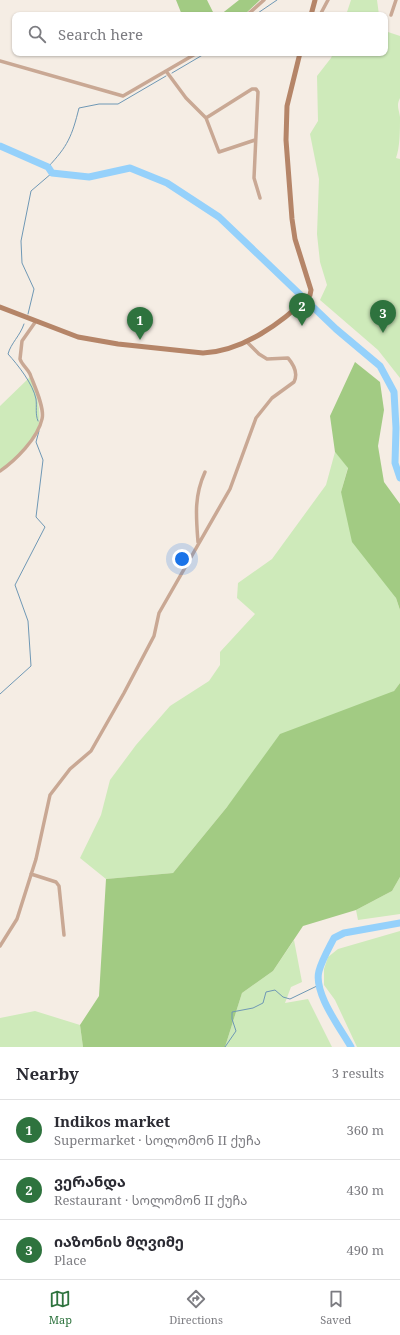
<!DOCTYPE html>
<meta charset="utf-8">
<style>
:root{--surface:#fff;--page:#f7f7f7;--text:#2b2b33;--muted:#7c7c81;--line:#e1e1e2;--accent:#2e733e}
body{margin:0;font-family:"Noto Serif","Noto Sans Georgian",serif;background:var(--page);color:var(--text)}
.you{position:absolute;left:182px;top:559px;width:14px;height:14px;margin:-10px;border:3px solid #fff;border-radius:50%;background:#1a73e8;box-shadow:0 0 0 6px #1a73e833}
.badge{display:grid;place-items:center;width:26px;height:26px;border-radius:50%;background:var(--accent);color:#fff;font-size:13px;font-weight:700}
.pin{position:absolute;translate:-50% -33px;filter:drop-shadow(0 1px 2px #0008)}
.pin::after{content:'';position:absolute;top:21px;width:14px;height:12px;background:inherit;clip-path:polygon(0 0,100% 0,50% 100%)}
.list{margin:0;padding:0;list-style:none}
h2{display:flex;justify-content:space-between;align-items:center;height:52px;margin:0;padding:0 16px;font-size:17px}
h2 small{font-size:13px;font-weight:400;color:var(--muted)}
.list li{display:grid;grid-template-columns:26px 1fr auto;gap:12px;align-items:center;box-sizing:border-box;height:60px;padding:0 16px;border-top:1px solid var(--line)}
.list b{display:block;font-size:15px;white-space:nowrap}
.list p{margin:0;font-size:13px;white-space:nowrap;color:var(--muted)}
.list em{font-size:13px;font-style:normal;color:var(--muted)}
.icon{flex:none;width:22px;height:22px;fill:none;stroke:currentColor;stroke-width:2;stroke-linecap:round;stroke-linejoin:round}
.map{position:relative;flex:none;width:400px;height:1047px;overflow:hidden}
.search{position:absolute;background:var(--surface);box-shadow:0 1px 3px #0004;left:12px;right:12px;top:12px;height:44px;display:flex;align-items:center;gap:10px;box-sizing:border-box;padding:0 14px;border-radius:8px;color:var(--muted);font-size:15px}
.sheet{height:232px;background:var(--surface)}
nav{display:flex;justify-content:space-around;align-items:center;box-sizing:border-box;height:56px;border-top:1px solid var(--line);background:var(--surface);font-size:11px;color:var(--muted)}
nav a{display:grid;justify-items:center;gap:2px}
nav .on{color:var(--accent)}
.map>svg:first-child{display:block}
.green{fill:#ceeaba}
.forest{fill:#a2cb83}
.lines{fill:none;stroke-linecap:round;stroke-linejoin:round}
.stream{stroke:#6f98b5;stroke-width:1}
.river{stroke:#95d1fb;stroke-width:7}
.street{stroke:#c9a894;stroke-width:3.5}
.secondary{stroke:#b58568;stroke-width:5}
</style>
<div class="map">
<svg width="400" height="1047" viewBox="0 0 400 1047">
<rect width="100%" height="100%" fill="#f5ede4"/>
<path class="green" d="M351 0H377L379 15H346Z
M385 28 388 32 400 36V98C396 106 399 109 400 117 400 129 400 148 396 158L400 159V378L378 350 320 300 327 285 320 262 317 234 319 179 310 134 318 121 317 76 331 58 333 53H385Z
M30 377C50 429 38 437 0 472V406Z
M335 452 348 467 341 492 396 598 400 610V683L394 691 227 807 173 873 106 879 80 858 101 815 110 780 136 745 170 706 209 681 220 665V652L255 614 237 598 238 583 272 559 326 485Z
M400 877V914L358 920 356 910 392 891Z
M400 931V1047H357L335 1000 324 985V969L328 957 338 949Z
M294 940 302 982 291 987 285 1003 308 999 332 1047H225L242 993 273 971Z
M35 1011 80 1025 83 1047H0V1018Z"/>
<path class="forest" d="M176 0H207L213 12 220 15 239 0H260L244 15H182Z
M355 362 380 382 384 410 378 446 384 482 400 504V610L396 598 352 542 341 492 348 468 335 452 330 416Z
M400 683V877L392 891 356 910 303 926 273 971 242 993 225 1047H83L80 1025 99 996 106 879 173 873 227 807 280 734 394 691Z"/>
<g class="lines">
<path class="stream" d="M255 15 277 0
M172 73 206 53
M48 167C68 146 72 136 79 108L99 104H118L166 76
M28 314 34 289 22 263 21 241 31 191 52 173
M24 324C20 336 11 343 8 354 18 365 33 384 36 399 37 407 35 414 38 421
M0 694 31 666 28 621 15 585 45 527 36 517 43 460 36 442 39 431
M225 1047 236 1031 232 1019V1012L253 1008 263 1003 266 992 275 990 283 997 290 999 319 985"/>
<path class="river" d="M0 146 48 167 52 173 89 177 130 168 167 183 219 217 336 329 380 366 394 392 396 428 395 463 400 478
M351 1047C341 1029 313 993 319 971 322 960 329 948 334 938L344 933 400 923"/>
<path class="street" d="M247 15 264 0
M320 15 328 0
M391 15 396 0
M0 61 123 96 197 53
M166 71 186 98 206 118 219 152 255 140
M206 118 252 89H256L258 92 254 178 260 198
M0 471C15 461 38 438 42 419 45 408 34 385 30 374 27 368 22 365 20 359L22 341 36 321
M198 542C196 516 194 496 205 472
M31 874 56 882 59 886 64 935
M0 946 17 919 36 859 50 795 70 769 91 751 124 693 154 636 159 613 230 489 256 418 272 398 294 382C298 374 294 365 288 358L267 359 259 354 246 341"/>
<path class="secondary" d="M311 15 315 0
M0 307 78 337 118 344 203 353C243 351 282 323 310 295L311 290 295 239 292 219 286 140 287 106 300 53"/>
</g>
</svg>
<div class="you"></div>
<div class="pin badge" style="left:140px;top:340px">1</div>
<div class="pin badge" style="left:302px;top:326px">2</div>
<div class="pin badge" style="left:383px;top:333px">3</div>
<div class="search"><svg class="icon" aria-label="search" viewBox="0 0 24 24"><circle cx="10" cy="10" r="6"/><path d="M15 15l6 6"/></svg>Search here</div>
</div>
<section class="sheet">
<h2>Nearby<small>3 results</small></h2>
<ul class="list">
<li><span class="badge">1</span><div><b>Indikos market</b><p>Supermarket · სოლომონ II ქუჩა</p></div><em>360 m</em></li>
<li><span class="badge">2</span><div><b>ვერანდა</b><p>Restaurant · სოლომონ II ქუჩა</p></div><em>430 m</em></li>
<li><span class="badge">3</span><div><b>იაზონის მღვიმე</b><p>Place</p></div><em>490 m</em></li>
</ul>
</section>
<nav>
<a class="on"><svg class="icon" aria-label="map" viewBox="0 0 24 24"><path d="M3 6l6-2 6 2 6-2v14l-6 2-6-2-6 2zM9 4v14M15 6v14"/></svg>Map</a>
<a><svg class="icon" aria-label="directions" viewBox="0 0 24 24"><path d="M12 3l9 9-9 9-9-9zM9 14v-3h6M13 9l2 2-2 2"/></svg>Directions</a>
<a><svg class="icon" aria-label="saved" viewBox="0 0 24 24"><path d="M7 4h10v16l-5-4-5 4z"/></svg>Saved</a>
</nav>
